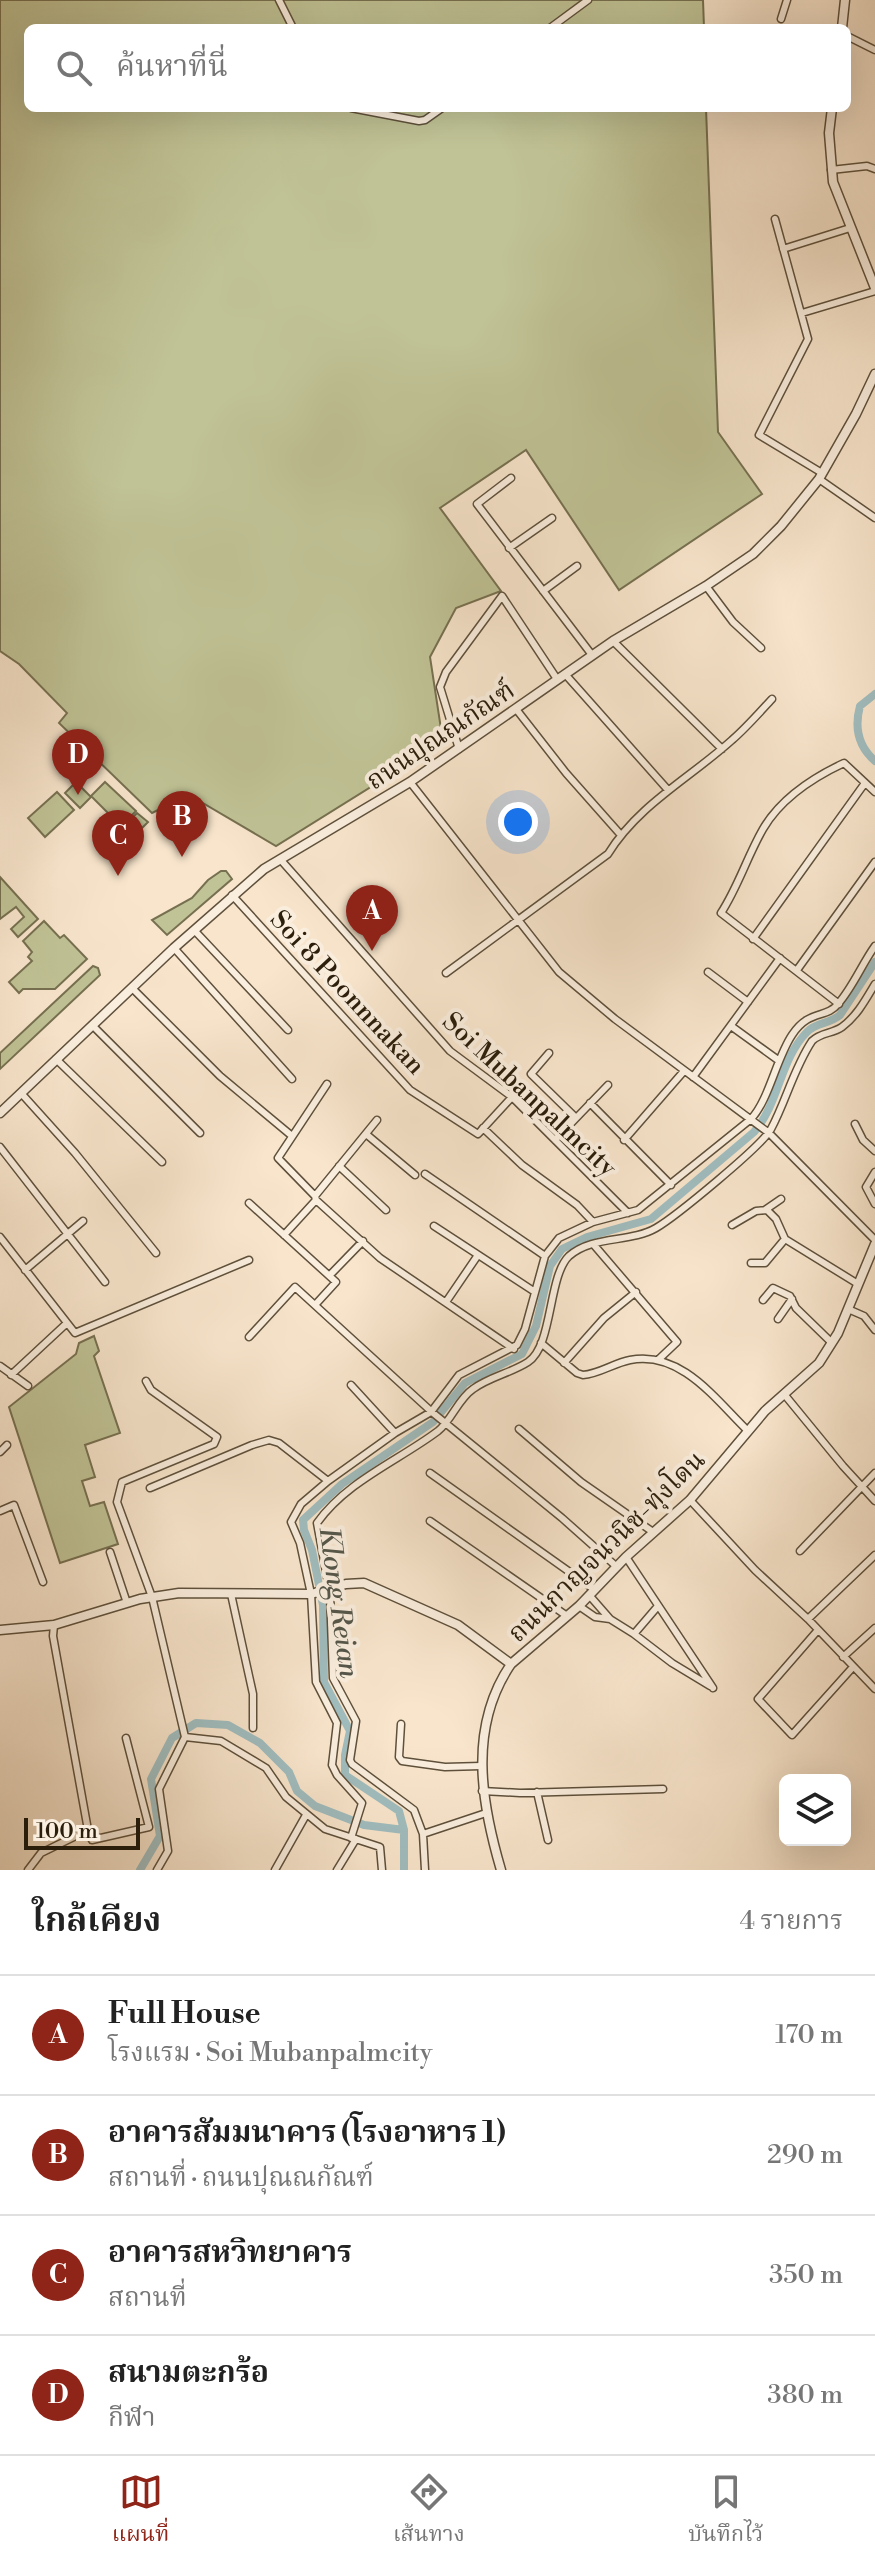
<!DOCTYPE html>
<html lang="th">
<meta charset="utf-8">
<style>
:root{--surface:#fff;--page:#f2f2f2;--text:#222;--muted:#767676;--line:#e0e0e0;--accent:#8f2418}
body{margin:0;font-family:"Libre Bodoni","Noto Serif Thai",serif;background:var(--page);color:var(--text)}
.controls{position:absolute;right:24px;bottom:24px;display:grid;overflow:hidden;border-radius:12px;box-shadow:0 8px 32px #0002}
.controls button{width:72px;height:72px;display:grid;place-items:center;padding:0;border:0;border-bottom:2px solid var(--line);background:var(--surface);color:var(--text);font:40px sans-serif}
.scale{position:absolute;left:24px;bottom:20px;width:116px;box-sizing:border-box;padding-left:8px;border:4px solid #2b1e0b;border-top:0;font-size:22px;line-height:28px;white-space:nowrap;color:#2b1e0b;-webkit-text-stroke:6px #faeede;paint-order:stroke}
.you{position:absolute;left:518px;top:822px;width:28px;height:28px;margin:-20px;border:6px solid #fff;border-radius:50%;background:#1a73e8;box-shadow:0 0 0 12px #1a73e833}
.badge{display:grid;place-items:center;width:52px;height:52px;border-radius:50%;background:var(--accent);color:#fff;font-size:26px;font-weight:700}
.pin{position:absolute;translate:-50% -66px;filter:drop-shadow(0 2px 4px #0008)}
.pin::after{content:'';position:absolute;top:42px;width:28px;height:24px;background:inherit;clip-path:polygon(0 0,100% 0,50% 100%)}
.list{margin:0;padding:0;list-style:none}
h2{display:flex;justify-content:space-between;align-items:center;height:104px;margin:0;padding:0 32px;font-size:34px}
h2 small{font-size:26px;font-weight:400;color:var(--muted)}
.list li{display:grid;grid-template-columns:52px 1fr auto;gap:24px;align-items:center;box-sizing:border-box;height:120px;padding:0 32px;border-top:2px solid var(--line)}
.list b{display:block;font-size:30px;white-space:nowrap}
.list p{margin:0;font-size:26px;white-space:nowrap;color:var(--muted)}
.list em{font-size:26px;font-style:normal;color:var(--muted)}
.icon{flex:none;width:44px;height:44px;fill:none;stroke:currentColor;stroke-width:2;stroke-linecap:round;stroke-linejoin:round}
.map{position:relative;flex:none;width:875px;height:1870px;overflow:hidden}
.search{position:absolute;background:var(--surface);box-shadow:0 8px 32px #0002;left:24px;right:24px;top:24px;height:88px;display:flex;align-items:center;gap:20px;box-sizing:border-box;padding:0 28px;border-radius:12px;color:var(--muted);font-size:30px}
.sheet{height:584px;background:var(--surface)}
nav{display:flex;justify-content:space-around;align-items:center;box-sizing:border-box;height:112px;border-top:2px solid var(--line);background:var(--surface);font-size:22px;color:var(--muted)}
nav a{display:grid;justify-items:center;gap:4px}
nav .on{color:var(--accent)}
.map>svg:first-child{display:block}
.green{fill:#c0c396;stroke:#767050;stroke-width:2}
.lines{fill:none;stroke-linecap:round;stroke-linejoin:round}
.canal{stroke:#a0bdbf;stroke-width:8}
.minor-casing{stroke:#5e503b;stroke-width:9}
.tertiary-casing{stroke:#5e503b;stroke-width:11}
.minor{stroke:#faeede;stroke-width:6}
.tertiary{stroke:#faeede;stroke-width:8}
.labels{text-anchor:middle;stroke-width:8;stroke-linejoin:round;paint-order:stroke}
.street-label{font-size:26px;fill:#2b1e0b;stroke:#faeede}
.water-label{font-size:28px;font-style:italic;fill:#54564a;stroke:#faeede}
</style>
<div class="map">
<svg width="875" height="1870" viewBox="0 0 875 1870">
<rect width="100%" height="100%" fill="#f8e5cc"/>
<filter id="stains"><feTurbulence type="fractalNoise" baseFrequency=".0025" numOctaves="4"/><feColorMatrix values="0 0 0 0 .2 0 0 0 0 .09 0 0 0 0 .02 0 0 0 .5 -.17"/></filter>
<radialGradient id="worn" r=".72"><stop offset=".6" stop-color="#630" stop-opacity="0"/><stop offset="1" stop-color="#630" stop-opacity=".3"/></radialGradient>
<path class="green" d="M0 0H703L704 28H28V108H706L718 432 762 494 619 590 526 450 440 508 501 591 456 608 430 657 443 742 276 846 201 802 194 809 178 800 152 813 59 723 67 713 19 664 0 651Z
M76 782 91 797 80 808 65 793Z
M105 782 136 811 121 826 91 796Z
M57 792 74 810 45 837 28 818Z
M137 813 148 822 132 838 122 828Z
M221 871H226L232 879 167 935 152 920 192 898 208 880Z
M0 877 38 919 18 937 11 929 24 917 16 907 0 919Z
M44 921 60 938 64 935 87 959 55 989H23L19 993 9 982 32 961 28 957 32 952 23 941Z
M93 966 98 968 100 975 0 1069V1053Z
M94 1336 99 1351 94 1356 120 1433 85 1445 95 1477 82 1481 90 1506 104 1502 118 1544 60 1563 9 1407 76 1354 79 1343Z"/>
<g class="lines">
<path class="canal" d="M875 694 860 706C854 728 858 746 875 761
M404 1869V1830L399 1811 345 1775V1755L350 1731 324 1682 323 1605 312 1550 304 1530 303 1520 342 1484 433 1422 465 1383 522 1354 536 1326 550 1266 562 1249 587 1237 651 1219 754 1132C779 1104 780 1059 807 1032 816 1022 830 1024 840 1015L875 962
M140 1870 160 1836 151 1779 172 1738 196 1723 228 1725 260 1743 289 1772 297 1791 315 1806 364 1825 404 1830"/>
<g class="minor-casing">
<path id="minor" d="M279 0 293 28
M781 19 787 0
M550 28 588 0
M847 36 875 50
M351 108 419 121 425 120 442 108
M831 170 867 166 875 169
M775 219 808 339 759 435 822 473
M783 249 850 228
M802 313 875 291
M511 478 477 504 592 655
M819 479 875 518
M509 548 552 518
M706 586 733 622 761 648
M543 591 577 566
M613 641 722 749
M565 674 668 790
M516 709 566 773 620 834
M459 749 440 687 446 672 502 596 557 679
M410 782 559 972 615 1019 769 1133 875 1240
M280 859 450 1051 512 1097 628 1213
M232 895 410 1090 478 1134 512 1097
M194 930 288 1030
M753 939 865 783
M174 948 292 1079
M797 970 875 862
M708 972 748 1002
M446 973 608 854C638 805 690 778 732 740 746 728 759 713 772 699
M132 988 220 1076 292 1136
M839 1004 721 913C738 887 747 857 763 829 781 798 812 778 844 763L875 792
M92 1025 200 1133
M731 1026 778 1060
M549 1053 531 1074 576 1118
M56 1059 162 1162
M693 1077 780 958
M327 1084 278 1158 315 1196 316 1200 380 1258 514 1349
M21 1093 75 1153 156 1253
M590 1103 671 1185
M855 1124 863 1140 875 1151
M480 1132 483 1128 522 1165 577 1205 593 1222
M366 1134 415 1175
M555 1140 608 1085
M624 1140 684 1071
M0 1147 105 1282
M339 1166 386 1210
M875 1172 866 1187 875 1204
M425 1174 545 1256
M315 1196 377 1120
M249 1203 336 1282 315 1305
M765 1210 781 1199
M732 1225 756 1211 767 1210 776 1219 785 1239 858 1284
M434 1226 535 1292
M284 1235 316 1200
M0 1237 75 1333 249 1260
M594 1245 677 1342 658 1360
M751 1263H765L785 1239
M25 1270 83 1221
M330 1275 363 1241
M763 1300 773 1288 790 1296 796 1308 832 1343
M446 1302 478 1255
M848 1309 864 1316 875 1330
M778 1319 792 1299
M249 1337 295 1287 433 1413 562 1518 617 1567
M541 1343 577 1373 583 1375C599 1374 614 1363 630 1360 681 1350 716 1400 748 1431
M564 1363 604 1318 636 1292
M0 1366 28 1386
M11 1375 67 1323
M146 1381 151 1390 217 1437 214 1444 122 1482 117 1502 152 1597 185 1737 159 1789 168 1851 157 1870
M351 1385 395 1433
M784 1394 843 1466 875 1501
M519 1429 581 1482 653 1532
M0 1452 7 1445
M430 1473 595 1590
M150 1488 252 1445 269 1440 279 1443 328 1481
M690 1500 755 1570 808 1619 875 1689
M0 1511 14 1505 43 1582
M430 1521 567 1616
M800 1551 875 1473
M110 1552 127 1603
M626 1557 713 1688
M231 1594 253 1694V1728
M589 1595 610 1619 634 1634 658 1606
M579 1606 595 1617 610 1619
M808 1619 875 1555
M818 1630 758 1699 792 1735 853 1667
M634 1634 672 1663 710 1686
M843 1657 875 1628
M401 1724 399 1757 402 1761 445 1767 481 1766
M185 1737 221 1741 266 1768 286 1797 325 1829 380 1847 382 1870
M482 1791 520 1793 663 1789
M537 1792 548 1840
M88 1830 92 1840 149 1827 126 1738
M423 1834 486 1813
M351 1838 362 1803 337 1775 332 1765 337 1723 316 1682 311 1594 300 1543 291 1522 301 1504 328 1481 395 1433 431 1412 459 1375 517 1345 525 1329 545 1256 559 1238 593 1222 638 1210 751 1119C769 1100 776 1059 792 1035 809 1009 826 1019 838 1004 853 987 862 964 875 946
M28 1870 41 1853 88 1830 53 1636 54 1625
M275 1870 306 1815
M337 1870 356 1839
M425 1870 423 1834 414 1810 352 1764 350 1760 356 1721 333 1678 330 1593 317 1523C347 1481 398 1461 438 1431 452 1420 458 1399 473 1389 489 1377 511 1373 528 1362 553 1346 548 1276 569 1256 593 1235 630 1243 656 1228 675 1217 762 1146 771 1129 786 1101 794 1068 812 1041 821 1032 832 1034 842 1027 857 1016 866 999 875 984"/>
</g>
<g class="tertiary-casing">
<path id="tertiary" d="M842 28 845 0
M832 108 829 133 833 182 875 288
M0 1113 174 948 264 869 410 782 613 641 706 586 753 554 781 526 819 479 856 414 875 374
M0 1630 54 1625 140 1599 179 1593 311 1594 346 1584 364 1583 458 1625 511 1664
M501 1870C481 1802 468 1727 511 1664L579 1606 626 1557 690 1500 765 1411 819 1363 838 1333 875 1244"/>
</g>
<use href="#minor" class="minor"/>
<use href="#tertiary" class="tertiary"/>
</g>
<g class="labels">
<g class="street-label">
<text transform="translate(440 735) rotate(-34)" y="9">ถนนปุณณกัณฑ์</text>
<text transform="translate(348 992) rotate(47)" y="9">Soi 8 Poonnnakan</text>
<text transform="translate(530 1094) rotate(43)" y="9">Soi Mubanpalmcity</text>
<text transform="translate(606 1546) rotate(-44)" y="9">ถนนกาญจนวนิช-ทุ่งโดน</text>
</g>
<g class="water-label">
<text transform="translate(340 1602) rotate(82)" y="10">Klong Reian</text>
</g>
</g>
<rect width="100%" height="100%" filter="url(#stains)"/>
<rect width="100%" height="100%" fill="url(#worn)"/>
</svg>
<div class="controls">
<button><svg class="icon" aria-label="layers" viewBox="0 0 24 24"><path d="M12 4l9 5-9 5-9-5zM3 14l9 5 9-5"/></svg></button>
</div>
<div class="scale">100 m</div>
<div class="you"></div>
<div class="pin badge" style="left:372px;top:951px">A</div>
<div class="pin badge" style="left:182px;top:857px">B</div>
<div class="pin badge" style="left:118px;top:876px">C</div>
<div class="pin badge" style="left:78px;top:795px">D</div>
<div class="search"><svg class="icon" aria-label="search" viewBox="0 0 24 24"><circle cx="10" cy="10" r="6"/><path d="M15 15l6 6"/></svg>ค้นหาที่นี่</div>
</div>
<section class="sheet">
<h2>ใกล้เคียง<small>4 รายการ</small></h2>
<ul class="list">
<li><span class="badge">A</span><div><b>Full House</b><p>โรงแรม · Soi Mubanpalmcity</p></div><em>170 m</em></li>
<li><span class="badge">B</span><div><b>อาคารสัมมนาคาร (โรงอาหาร 1)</b><p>สถานที่ · ถนนปุณณกัณฑ์</p></div><em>290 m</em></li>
<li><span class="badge">C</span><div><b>อาคารสหวิทยาคาร</b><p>สถานที่</p></div><em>350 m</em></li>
<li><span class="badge">D</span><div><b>สนามตะกร้อ</b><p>กีฬา</p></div><em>380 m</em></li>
</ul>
</section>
<nav>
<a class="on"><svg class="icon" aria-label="map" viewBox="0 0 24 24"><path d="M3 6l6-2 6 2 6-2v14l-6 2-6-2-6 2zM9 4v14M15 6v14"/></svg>แผนที่</a>
<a><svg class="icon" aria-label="directions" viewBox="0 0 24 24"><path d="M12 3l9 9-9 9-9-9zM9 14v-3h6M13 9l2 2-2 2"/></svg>เส้นทาง</a>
<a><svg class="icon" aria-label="saved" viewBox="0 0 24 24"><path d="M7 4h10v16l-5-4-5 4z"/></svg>บันทึกไว้</a>
</nav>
